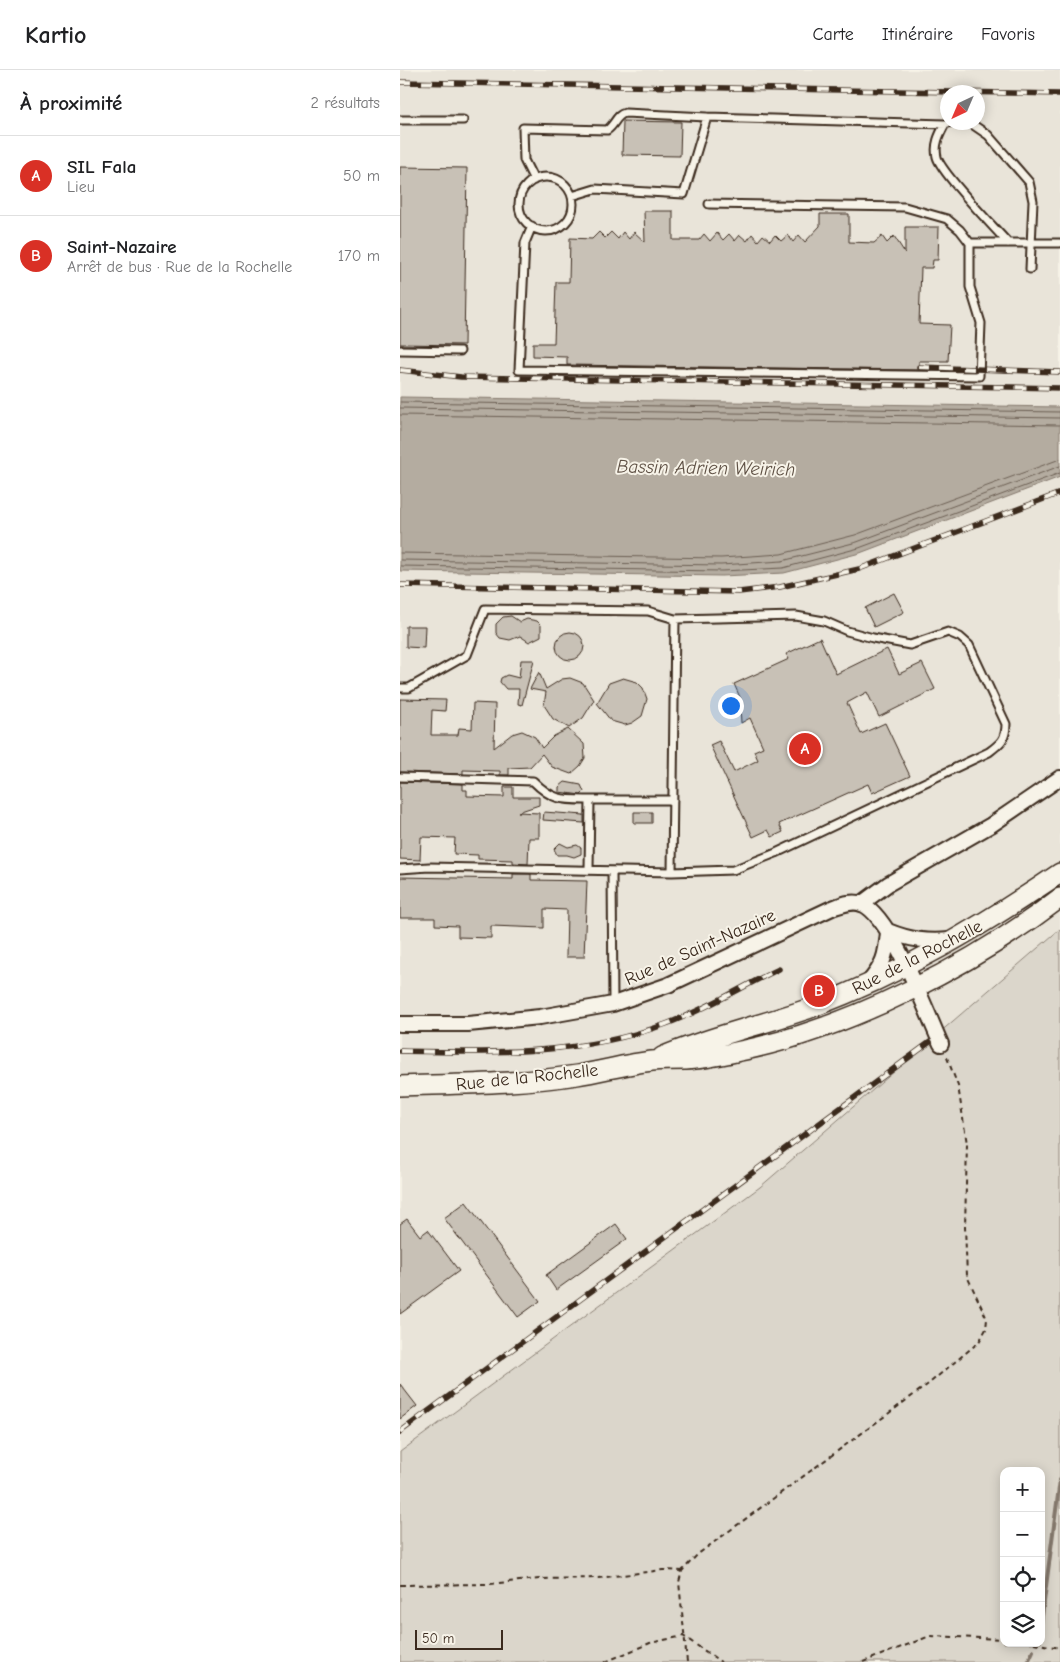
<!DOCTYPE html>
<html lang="fr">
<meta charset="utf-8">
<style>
:root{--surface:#fff;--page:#f2f2f2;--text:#202124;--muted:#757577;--line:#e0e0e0;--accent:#d93025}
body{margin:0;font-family:"Comic Neue",sans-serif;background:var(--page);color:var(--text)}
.controls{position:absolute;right:15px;bottom:15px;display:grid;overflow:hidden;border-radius:10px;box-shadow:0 2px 12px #0003}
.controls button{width:45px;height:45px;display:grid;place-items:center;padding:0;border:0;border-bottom:1px solid var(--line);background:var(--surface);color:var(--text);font:25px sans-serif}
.compass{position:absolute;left:540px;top:15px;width:45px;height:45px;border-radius:50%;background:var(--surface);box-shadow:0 2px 12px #0003;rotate:224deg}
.scale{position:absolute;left:15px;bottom:12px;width:88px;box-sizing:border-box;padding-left:5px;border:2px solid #3b2a1e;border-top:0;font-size:14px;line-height:18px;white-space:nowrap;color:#3b2a1e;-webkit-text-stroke:4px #f7f3e8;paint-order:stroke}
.you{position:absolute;left:330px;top:635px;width:18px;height:18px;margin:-12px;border:4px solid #fff;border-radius:50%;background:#1a73e8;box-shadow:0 0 0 8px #1a73e833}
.badge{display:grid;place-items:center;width:32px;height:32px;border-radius:50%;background:var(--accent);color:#fff;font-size:16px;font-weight:700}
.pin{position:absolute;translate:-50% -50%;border:2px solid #fff;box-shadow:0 1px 5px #0006}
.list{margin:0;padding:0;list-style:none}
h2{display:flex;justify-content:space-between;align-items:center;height:65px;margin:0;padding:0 20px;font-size:21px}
h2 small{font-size:16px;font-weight:400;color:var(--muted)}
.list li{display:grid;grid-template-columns:32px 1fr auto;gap:15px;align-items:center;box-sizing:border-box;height:80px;padding:0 20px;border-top:1px solid var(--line)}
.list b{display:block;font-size:19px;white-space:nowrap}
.list p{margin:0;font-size:16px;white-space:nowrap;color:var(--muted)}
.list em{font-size:16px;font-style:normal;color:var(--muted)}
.icon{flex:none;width:28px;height:28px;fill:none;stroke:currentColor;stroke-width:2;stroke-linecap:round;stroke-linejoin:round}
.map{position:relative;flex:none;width:660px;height:1592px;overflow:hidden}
header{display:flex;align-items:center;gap:30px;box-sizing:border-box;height:70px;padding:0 25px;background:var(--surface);border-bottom:1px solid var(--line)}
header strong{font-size:24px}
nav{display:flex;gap:28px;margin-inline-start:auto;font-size:18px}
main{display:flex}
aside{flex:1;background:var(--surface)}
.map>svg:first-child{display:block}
.built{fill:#e9e4d9;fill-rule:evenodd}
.green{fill:#dbd6cb;stroke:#8b8074;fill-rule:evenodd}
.water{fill:#b4aca0;stroke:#84786c}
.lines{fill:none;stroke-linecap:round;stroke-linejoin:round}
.shore{stroke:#6b5e52;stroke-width:1}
.stream{stroke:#84786c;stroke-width:4}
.building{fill:#c8c1b6;stroke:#3b2a1e}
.lane-casing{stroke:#3b2a1e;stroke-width:11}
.street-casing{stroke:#3b2a1e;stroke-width:18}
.secondary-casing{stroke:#3b2a1e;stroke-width:22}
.path{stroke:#3b2a1e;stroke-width:2;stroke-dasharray:5 4;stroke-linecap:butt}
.lane{stroke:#f7f3e8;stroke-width:7}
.street{stroke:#f7f3e8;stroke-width:14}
.secondary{stroke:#f7f3e8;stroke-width:19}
.rail-casing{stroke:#3b2a1e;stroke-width:5.5}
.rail{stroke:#f7f3e8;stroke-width:4;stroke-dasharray:11;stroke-linecap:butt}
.labels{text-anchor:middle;stroke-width:4;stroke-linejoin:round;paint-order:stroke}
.street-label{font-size:18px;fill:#3b2a1e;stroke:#f7f3e8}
.water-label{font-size:19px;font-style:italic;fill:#5f5145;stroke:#f7f3e8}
</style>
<header>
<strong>Kartio</strong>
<nav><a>Carte</a><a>Itinéraire</a><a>Favoris</a></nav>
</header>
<main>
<aside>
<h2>À proximité<small>2 résultats</small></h2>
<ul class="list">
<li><span class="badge">A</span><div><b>SIL Fala</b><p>Lieu</p></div><em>50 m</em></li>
<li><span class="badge">B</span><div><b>Saint-Nazaire</b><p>Arrêt de bus · Rue de la Rochelle</p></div><em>170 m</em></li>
</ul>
</aside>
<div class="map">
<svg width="660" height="1592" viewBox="0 0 660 1592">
<rect width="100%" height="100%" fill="#f7f3e8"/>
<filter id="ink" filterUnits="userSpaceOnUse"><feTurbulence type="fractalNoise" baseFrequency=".02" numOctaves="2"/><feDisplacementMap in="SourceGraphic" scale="10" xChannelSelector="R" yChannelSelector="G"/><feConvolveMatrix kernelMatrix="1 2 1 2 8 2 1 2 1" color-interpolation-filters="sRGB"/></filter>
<g filter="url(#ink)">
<path class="built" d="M0 0H660V859L360 1117 0 1382ZM548 22H578V52H548Z"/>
<path class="green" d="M660 859V1592H0V1382L360 1117ZM604 1401H641V1573H604Z"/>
<path class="water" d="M0 327 660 337V407L460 483 384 503 322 506 0 501Z"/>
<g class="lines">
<path class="shore" d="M0 332 660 342
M0 338 660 348
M0 345 660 355
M0 483 321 488 381 484 455 465 660 389
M0 490 321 495 382 491 457 472 660 396
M0 496 322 501 383 498 459 478 660 403"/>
<path class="stream" d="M641 1554 660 1410
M628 1592 633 1581"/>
</g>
<path class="building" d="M223 51 281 52 280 86 222 85Z
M0 97 67 98 64 275 0 274Z
M244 141H273V170H299L304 164 310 171 317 163 323 170 329 164 335 171 340 165 347 171 352 164 358 171 363 165 370 171 375 165 381 171 388 165 393 172 399 165 405 172 420 156V144H449V172L474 173 482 166 487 173 494 166 505 183V157H539L538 190H533L532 198H521L519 254 550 255 548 291H519V300L167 295V287L133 286V273H154L156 212H169L170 168 192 169 199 162 205 168 211 162 218 169 223 162 229 169 234 162 245 172Z
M494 523 504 542 474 557 465 538Z
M111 546 120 552 127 549 137 551 141 555V566L129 572 120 566 110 570 100 568 96 563V554L103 547Z
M6 556H25L24 578 6 577Z
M156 576a14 14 0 1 1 28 0a14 14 0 1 1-28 0Z
M420 568 436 604 487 579 499 604 522 593 535 619 479 647 467 622 447 633 461 664 485 653 510 706 472 723 468 714 379 754 383 762 372 767 368 760 353 767 310 675 319 671 334 702 358 690 354 681 363 677 350 648 341 653 340 636 343 634 334 614 389 589 386 584Z
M121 590H134L122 635 118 634 119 619H106L100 612 101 608 107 605 119 608Z
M139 602 146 619 162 609 170 608 183 613 194 630 183 648 169 658 153 649 144 635 146 622 130 619Z
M223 608 237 612 243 618 247 629 242 646 232 653 225 655 211 651 197 633 209 613Z
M0 629 46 630 45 641 32 640 31 665H58L59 658 72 659 73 633 95 634 94 678 112 664 122 661 135 667 142 678 154 666 168 659 184 674 185 688 180 696 171 704 152 697 142 684 130 697 109 698V705H100V701L63 700V704L0 702Z
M0 712 63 714V720H67V726L104 727V717H113V727H139V735L118 742 139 743V768H129L128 794 113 793V790L78 789V785L54 784 55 768 21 767 20 790 0 789Z
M165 712 181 715 184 722 181 725 159 722V717Z
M144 742 184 745V753L143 750Z
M234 742H252V753H234Z
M160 773 168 777 177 775 181 778V784L174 787 167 785H157L154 779Z
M113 804H131V810L187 811 184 887H166L167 840 144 839V858L91 856V868L58 867V856L35 855V848H0V807L113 809Z
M66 1132 140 1231 118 1247 44 1148Z
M7 1149 20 1166 28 1160 59 1201 0 1244V1154Z
M216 1154 227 1169 156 1220 146 1205Z
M0 1314 17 1336 0 1349Z"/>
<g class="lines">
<g class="lane-casing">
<path id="lane" d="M0 50H63
M552 52 545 54C539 65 534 75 537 87 541 103 594 157 608 173
M569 52 588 65 629 112 633 131 630 199
M119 134a27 27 0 1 1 54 0a27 27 0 1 1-54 0Z
M134 110 124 90 123 58 207 60C215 55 216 45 225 43L307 47
M172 126 195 119 284 124 307 47 545 54
M309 134 505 137 547 149 560 160 570 173H660
M132 156 125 173 119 300 579 306 581 253 570 217V173
M0 280 60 281
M0 618H9L67 585 85 539 248 541 275 549 396 546 424 551 447 561 473 568 510 575 548 562 560 567 569 575 606 654C606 669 601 673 589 682L376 783 333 800 272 802 29 797 0 799
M0 707 133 711C153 731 163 730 190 730
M189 799 190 730H273
M212 801 213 934
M272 802 275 549"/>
</g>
<g class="street-casing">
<path id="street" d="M461 834 488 814 591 755 660 708
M488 861C510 870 527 872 550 870
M468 913C484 895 486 885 488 862
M0 954H68L140 947 213 934 268 915 432 838C441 835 452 830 462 834 491 846 527 943 541 974"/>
</g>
<g class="secondary-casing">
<path id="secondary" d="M262 987C310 966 363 955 413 937 502 904 582 856 660 803
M0 1016C59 1014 119 1014 177 1005 202 1001 227 994 252 991 263 990 274 990 286 990 306 989 326 984 345 980 452 957 574 894 660 828"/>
</g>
<path class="path" d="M0 1515 89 1514 139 1509 198 1508 263 1500 282 1501
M634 1573 660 1578
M205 1592 250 1573 283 1566 321 1592
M287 1592 279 1512 282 1501 298 1484 527 1315 579 1272 586 1259 587 1249 567 1206 565 1157 567 1074 558 1016 546 985
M463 1592 530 1566 604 1569"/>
<use href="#lane" class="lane"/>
<use href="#street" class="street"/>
<use href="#secondary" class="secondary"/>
<g class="rail-casing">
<path id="rail" d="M0 12 660 24
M519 297 660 302
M0 300 61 307 660 318
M0 515 339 522 380 517 459 499 660 423
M0 981C90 983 180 986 266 954 305 940 341 917 379 899
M0 1362 530 972"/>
</g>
<use href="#rail" class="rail"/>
</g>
</g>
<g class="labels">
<g class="street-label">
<text transform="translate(300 877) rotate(-24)" y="6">Rue de Saint-Nazaire</text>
<text transform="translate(517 887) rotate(-27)" y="6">Rue de la Rochelle</text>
<text transform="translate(127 1007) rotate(-6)" y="6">Rue de la Rochelle</text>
</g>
<g class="water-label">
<text transform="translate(306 397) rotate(1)" y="7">Bassin Adrien Weirich</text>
</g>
</g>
</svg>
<div class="controls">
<button>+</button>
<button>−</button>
<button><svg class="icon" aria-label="locate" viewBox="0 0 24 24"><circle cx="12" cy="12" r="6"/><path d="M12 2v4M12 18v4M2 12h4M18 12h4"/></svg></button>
<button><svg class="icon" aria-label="layers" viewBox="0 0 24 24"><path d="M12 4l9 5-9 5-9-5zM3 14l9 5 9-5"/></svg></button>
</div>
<svg class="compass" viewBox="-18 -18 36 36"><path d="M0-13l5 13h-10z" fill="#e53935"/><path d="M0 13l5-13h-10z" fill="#757577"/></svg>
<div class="scale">50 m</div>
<div class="you"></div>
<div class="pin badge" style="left:405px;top:679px">A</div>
<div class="pin badge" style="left:419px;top:921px">B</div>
</div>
</main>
